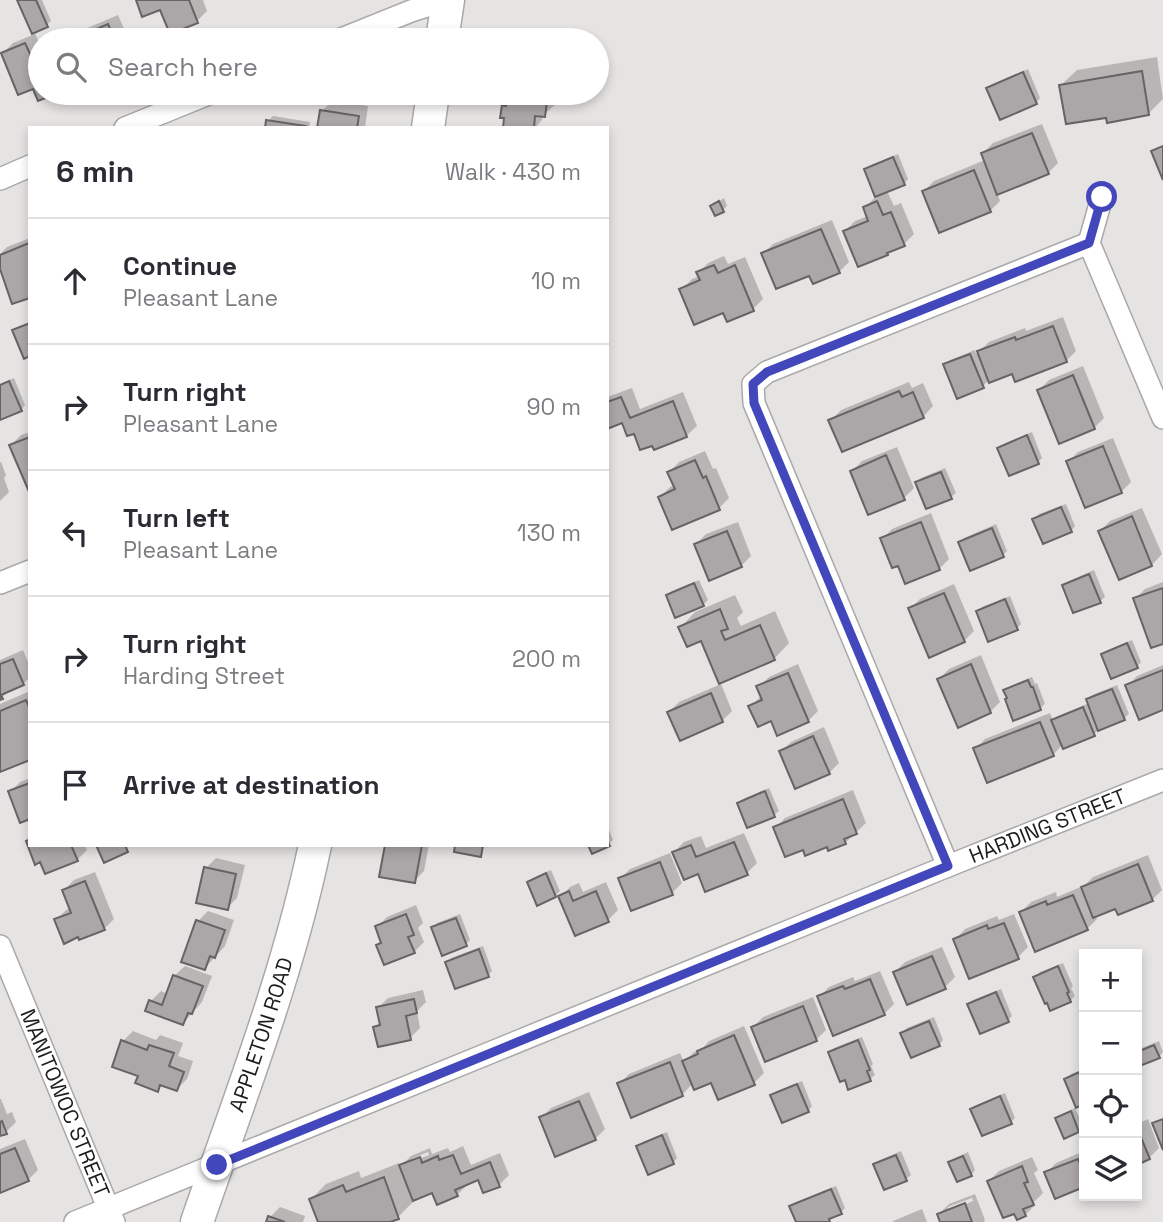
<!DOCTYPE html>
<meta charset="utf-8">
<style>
:root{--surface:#fff;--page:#f7f7f7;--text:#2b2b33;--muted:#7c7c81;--line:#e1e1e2}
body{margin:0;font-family:"Space Grotesk",sans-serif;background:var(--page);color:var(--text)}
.controls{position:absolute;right:21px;bottom:21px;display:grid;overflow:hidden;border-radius:0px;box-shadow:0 4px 10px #0003}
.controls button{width:63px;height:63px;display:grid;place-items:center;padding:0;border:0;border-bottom:2px solid var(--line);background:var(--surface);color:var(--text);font:35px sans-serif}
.stop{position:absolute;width:21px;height:21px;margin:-16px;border:5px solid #4347bc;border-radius:50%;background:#fff}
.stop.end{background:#4347bc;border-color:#fff;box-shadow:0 2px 7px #0008}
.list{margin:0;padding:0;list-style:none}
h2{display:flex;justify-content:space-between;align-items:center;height:91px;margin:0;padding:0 28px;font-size:30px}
h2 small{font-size:23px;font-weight:400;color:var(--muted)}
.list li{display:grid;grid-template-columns:46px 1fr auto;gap:21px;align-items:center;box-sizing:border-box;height:126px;padding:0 28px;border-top:2px solid var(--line)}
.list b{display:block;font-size:26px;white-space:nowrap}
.list p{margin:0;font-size:23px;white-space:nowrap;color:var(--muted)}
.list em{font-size:23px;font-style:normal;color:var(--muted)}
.icon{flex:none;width:38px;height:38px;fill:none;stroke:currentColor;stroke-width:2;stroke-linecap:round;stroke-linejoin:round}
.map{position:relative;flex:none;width:1163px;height:1222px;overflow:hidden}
.search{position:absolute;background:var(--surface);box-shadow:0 4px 10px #0003;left:28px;top:28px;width:581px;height:77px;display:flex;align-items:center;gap:18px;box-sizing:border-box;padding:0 24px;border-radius:38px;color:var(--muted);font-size:26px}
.panel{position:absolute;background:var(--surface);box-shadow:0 4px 10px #0003;left:28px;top:126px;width:581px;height:721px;border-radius:0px}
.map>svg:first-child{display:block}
.shadow{fill:#0003;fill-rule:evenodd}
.building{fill:#aba7a9;stroke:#666365;stroke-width:2}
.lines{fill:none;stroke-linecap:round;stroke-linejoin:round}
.street-casing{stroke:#aba8a8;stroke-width:24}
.primary-casing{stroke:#aba8a8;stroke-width:35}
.street{stroke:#fff;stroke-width:21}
.primary{stroke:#fff;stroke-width:32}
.route{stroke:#4347bc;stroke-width:9}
.labels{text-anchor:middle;stroke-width:6;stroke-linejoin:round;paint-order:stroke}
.street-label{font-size:21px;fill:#1d1b1b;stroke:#fff}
</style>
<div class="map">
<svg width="1163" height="1222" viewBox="0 0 1163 1222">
<rect width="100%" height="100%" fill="#e6e3e3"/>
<path class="shadow" d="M19 0H42L51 21 46 25 34 31 40 45V93H54L39 99 34 86 3 53 13 43 35 34Z
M137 0H203L207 11 197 21Z
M118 15 129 40H76L85 29Z
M1157 57 1163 99 1148 114 1108 116 1061 85 1077 70Z
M1028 69 1040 98 1036 103 988 88 993 84Z
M512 93H556L555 105 543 115 542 120 535 128H510L503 106Z
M332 101 368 106 365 128H319L322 111Z
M273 116 310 122 309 128H267L268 121Z
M1042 124 1058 163 1048 173 997 193 1000 201 990 211 924 191 934 181 985 160 983 153 993 143Z
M898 154 908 179 904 184 887 191 894 206 901 203 914 234 904 244 891 250 887 254 859 265 845 231 855 221 868 216 865 207 877 196 866 169 871 165Z
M724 198 727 206 723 210 712 206Z
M832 220 849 262 839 272 810 273 763 254 773 244Z
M30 238V296L0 265V254L7 247Z
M724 256 728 264 745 257 763 299 753 309 724 311 682 289 692 279 700 276 698 273 708 263Z
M1063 317 1076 351 1066 361 1013 372 988 381 983 386 945 365 950 360 975 350 976 354 989 342 1025 328 1026 331Z
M1083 366 1104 418 1094 428 1039 390 1049 380Z
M14 378 25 405 21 410 0 419V384Z
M909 382 912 388 923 383 933 406 923 417 831 420 841 410Z
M632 388 640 409 683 392 697 426 686 436 635 432 623 421 607 427V397Z
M30 432V489L11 445 21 435Z
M1032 432 1042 458 1038 462 999 448 1004 444Z
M1113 438 1131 482 1121 492 1068 462 1078 452Z
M897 447 914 488 904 498 852 471 862 461Z
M705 451 713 469 716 468 729 498 719 508 660 497 670 487 675 485 669 472 679 462Z
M0 462H1L6 475 4 478 9 492 0 501Z
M945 468 956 493 951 497 917 483 921 478Z
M1066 504 1075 526 1071 531 1035 519 1039 514Z
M1142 508 1162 554 1152 565 1120 578 1100 531 1110 521Z
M931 513 949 559 939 569 899 564 882 539 892 529Z
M738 522 751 556 741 566 696 544 706 534Z
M996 524 1007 551 1003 555 960 543 964 538Z
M1094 570 1105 597 1100 601 1064 585 1069 581Z
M699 580 708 600 703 605 668 595 672 591Z
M1163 582V642L1135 599 1145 589Z
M954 584 974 631 964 641 910 609 920 599Z
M735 595 743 612 737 618 741 626 775 611 789 643 774 659 702 639 680 628 695 612Z
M1010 596 1021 624 1017 628 978 611 982 607Z
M1132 640 1141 662 1137 667 1103 655 1108 650Z
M23 650 30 667V677L23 684 11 689 0 699V660Z
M981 655 1000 702 990 712 939 679 949 669Z
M798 664 818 711 808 721 772 719 751 706 761 696 759 687 769 677Z
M1163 665V708L1127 686 1137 676Z
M1032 677 1035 684 1037 683 1045 704 1040 708 1014 718 1005 690 1010 686Z
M721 684 732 711 722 721 669 712 679 702Z
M1117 685 1129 714 1124 718 1098 730 1094 734 1063 744 1053 755 975 749 985 739 1050 713 1053 721 1058 716 1089 703 1088 700 1092 695Z
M30 691V758L0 770V704Z
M824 727 839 763 829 773 781 752 791 742Z
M30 778V817L10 792 20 782Z
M769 788 779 811 774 815 739 804 743 799Z
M853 790 866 823 845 843 804 848 775 828 785 818Z
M607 825 613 840 607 845Z
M744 833 757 863 747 873 699 872 674 852 684 842 701 836 706 848Z
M30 845H85L87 850 77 860H41Z
M386 845H429L424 871 414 881Z
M670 853 682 883 672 893 620 879 630 869Z
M1148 855 1162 890 1152 900 1116 907 1095 915 1097 919 1087 929 1021 912 1031 902 1056 892 1057 897 1085 885 1093 877Z
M216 858 245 865 237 898 227 908 206 868Z
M551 870 560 891 555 896 529 882 533 878Z
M95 872 114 919 104 929 56 920 66 910 71 908 64 890 74 880Z
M606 882 618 910 608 920 560 897 570 887 579 883 583 892Z
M416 905 423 923 418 928 424 942 414 952 378 945 382 941 377 927 387 917Z
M208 911 234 920 225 946 205 968 198 921Z
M460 914 470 940 466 944 433 928 437 923Z
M1014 914 1028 947 1018 957 955 940 965 929 997 916 999 920Z
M483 946 492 971 488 975 447 962 451 958Z
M942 947 955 977 945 987 895 972 905 962Z
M1063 963 1073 986 1071 988 1075 996 1070 1001 1036 977 1040 972Z
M185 966 212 976 202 1002 183 1023 151 1001 161 991 168 994 174 976Z
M880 971 894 1004 884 1014 819 997 829 987 853 977 855 981Z
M1001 989 1012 1016 1008 1020 969 1004 973 1000Z
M423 990 426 1002 417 1011 420 1028 410 1038 375 1027 381 1022 378 1008 388 998Z
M813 997 826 1030 816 1040 753 1027 763 1017Z
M934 1017 943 1040 939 1045 902 1033 907 1028Z
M744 1026 764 1073 754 1083 712 1081 693 1083 682 1095 632 1116 619 1084 629 1074 680 1053 684 1062 694 1052 702 1049 709 1041Z
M133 1031 156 1040 160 1035 183 1043 178 1056 193 1061 187 1079 177 1089 163 1084 158 1090 140 1075 123 1041Z
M862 1037 873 1064 871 1066 875 1075 870 1079 849 1088 830 1052 834 1048Z
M1159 1041 1163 1052 1159 1057 1137 1066V1050Z
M1084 1069V1102L1077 1105 1066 1079 1071 1074Z
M802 1081 812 1106 808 1111 772 1095 777 1091Z
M589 1092 605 1129 595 1139 541 1118 551 1108Z
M1005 1093 1015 1118 1011 1122 973 1109 977 1105Z
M0 1099H1L7 1114 12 1112 16 1122 6 1132 0 1135Z
M1075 1108 1083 1126 1078 1131 1057 1118 1062 1114Z
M1148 1119 1159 1148 1149 1158 1137 1163V1124Z
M667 1132 677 1158 673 1163 638 1146 643 1142Z
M25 1139 38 1170 28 1180 0 1192V1149Z
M463 1146 471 1165 500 1153 509 1175 499 1185 479 1178 466 1183 467 1185 457 1195 433 1191 412 1199 413 1202 398 1217 385 1222H320L311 1199 326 1184 359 1171 361 1178 399 1163 400 1167 411 1156 430 1148 432 1154 448 1148 450 1152ZM428 1152 429 1155 411 1162V1159Z
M901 1151 911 1175 906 1179 885 1188 875 1164 880 1160Z
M1084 1151V1186L1055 1197 1046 1173 1056 1163Z
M968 1152 975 1170 971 1175 950 1163 955 1158Z
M1032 1157 1038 1170 1034 1173 1043 1193 1034 1202 1035 1205 1025 1215 989 1181 999 1171Z
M836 1186 845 1208 841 1212 825 1222H798L791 1206 796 1202Z
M975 1194 985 1220 984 1222H942L939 1214 949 1204ZM972 1198 973 1201 948 1211V1207Z
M280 1207 305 1216 303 1222H268L270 1217Z
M922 1209 927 1222H892L893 1221Z"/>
<path class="building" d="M17 0H36L48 27 32 34Z
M136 0H189L198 23 170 34 160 10 142 17Z
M108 24 115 40H74L73 39Z
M25 43 32 58 40 55V93H58L38 101 33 89 18 95 1 53Z
M1142 71 1149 115 1107 123 1106 118 1066 124 1059 85Z
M1023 72 1037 104 1000 120 986 88Z
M521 93H548L545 117 535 116 534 128H503L504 118H500L502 105 506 106 507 96 521 97Z
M320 110 359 116 357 128H317Z
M266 120 306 126V128H265Z
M1032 133 1049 174 997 195 981 153Z
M1163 146V180L1151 151Z
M893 157 905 185 875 197 864 169Z
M974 170 991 212 939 233 922 191Z
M719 201 724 212 715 216 710 206Z
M877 201 883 215 891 212 905 246 887 253 888 255 858 267 843 231 868 221 863 207Z
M821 229 840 273 813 284 809 276 776 289 761 253Z
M29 243 30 298 12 304 0 269V255Z
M714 265 718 273 735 265 754 311 727 322 723 313 694 325 679 289 700 280 696 272Z
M30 323V356L24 359 12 330Z
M1053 326 1067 362 1015 382 1012 374 989 383 977 351 1015 337 1016 340Z
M970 354 984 388 957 399 943 364Z
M1073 375 1095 429 1059 444 1037 390Z
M9 381 22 411 0 420V385Z
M899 391 902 397 913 392 924 418 842 452 828 420Z
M621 397 630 418 673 401 687 437 654 450 652 446 640 450 634 434 627 436 622 423 607 429V402Z
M1027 435 1039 464 1009 476 997 448Z
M30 437V494L9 445Z
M1103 446 1122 493 1085 508 1066 461Z
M886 455 905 500 868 515 850 471Z
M695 460 703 478 706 476 720 510 672 530 658 497 675 489 667 472Z
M941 472 952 499 926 509 915 482Z
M1061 507 1072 532 1043 544 1032 519Z
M1132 516 1152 566 1119 580 1098 531Z
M921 522 940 570 905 584 898 566 892 568 880 538Z
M992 528 1004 557 970 571 958 542Z
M727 531 742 567 709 581 694 544Z
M1089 574 1101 603 1073 613 1062 585Z
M694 583 704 606 675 618 666 595Z
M1163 588V644L1151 648 1133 598Z
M944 593 965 642 929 658 908 608Z
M1005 599 1018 630 988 642 976 611Z
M720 609 728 629 721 631 725 640 760 625 775 660 719 684 701 641 687 647 678 627Z
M1127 643 1138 668 1111 679 1101 654Z
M13 659 24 685 1 695 3 699 0 700V664Z
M971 664 991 713 958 728 937 679Z
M1163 670V710L1139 720 1125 685Z
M788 673 809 722 777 736 771 721 758 727 748 706 762 700 756 686Z
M1028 680 1031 687H1033L1041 710 1013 721 1005 699 1007 698 1003 690Z
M1112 689 1125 720 1098 731 1086 699Z
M711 693 723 722 680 741 667 712Z
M26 700 30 709V760L0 772V711Z
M1083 707 1095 736 1063 749 1051 720Z
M1040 722 1054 756 987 783 973 748Z
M813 736 830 774 795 789 779 751Z
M30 783V819L20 823 8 791Z
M765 791 775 817 747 828 737 803Z
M843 799 857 834 844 839 846 844 828 851 827 847 805 856 803 850 785 857 773 827Z
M30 839V845H71L78 861 45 874 40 862 35 865 26 841Z
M607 840 610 846 592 854 588 845H607Z
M734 842 748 875 705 892 698 874 684 880 672 852 691 845 696 857Z
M96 845H125L128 852 104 863Z
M385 845H422L415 883 379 877Z
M455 845H483L481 857 454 852Z
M660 862 673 895 631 911 618 878Z
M1138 864 1153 901 1118 915 1115 909 1093 918 1081 887Z
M204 867 236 874 228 910 196 903Z
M546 873 556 897 537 906 527 882Z
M85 881 105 930 79 940 78 937 64 944 54 919 71 913 62 890Z
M569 891 573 901 596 891 609 922 575 936 558 896Z
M1073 895 1088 930 1035 952 1019 912 1046 901 1047 905Z
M406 914 414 935 408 937 415 953 384 965 376 945 381 943 375 926Z
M456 918 467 946 442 956 431 927Z
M196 920 225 930 215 958 210 956 205 970 181 962Z
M1004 923 1019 959 969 979 953 939 987 925 988 929Z
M479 949 489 977 455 989 445 962Z
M932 956 946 989 907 1005 893 972Z
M1058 966 1069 992 1067 993 1071 1002 1050 1011 1047 1003 1045 1004 1033 977Z
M173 975 203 986 192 1014 188 1013 183 1025 145 1011 149 1000 162 1005Z
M870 979 885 1015 833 1036 817 996 843 986 845 989Z
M996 992 1009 1022 980 1034 967 1004Z
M414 999 417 1013 406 1016 411 1040 378 1047 373 1027 380 1025 376 1007Z
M803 1006 817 1041 765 1062 751 1027Z
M929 1021 940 1046 911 1058 900 1033Z
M734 1035 755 1085 718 1100 711 1083 694 1090 682 1061 698 1054 697 1051Z
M121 1040 147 1050 149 1045 174 1053 169 1066 184 1072 177 1091 160 1085 158 1092 135 1083 138 1076 112 1067Z
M858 1040 870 1070 867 1071 871 1081 848 1090 845 1080 840 1082 828 1052Z
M1154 1045 1160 1058 1137 1067V1052Z
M670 1062 683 1096 631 1118 617 1083Z
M1084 1070V1104L1076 1108 1064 1079Z
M797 1084 809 1112 782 1123 770 1095Z
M1000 1096 1012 1124 982 1136 970 1109Z
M579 1101 596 1140 555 1157 539 1117Z
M1071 1111 1079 1132 1064 1139 1055 1118Z
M1163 1119V1150L1152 1123Z
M2 1121 7 1134 0 1136V1122Z
M1137 1128 1150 1159 1137 1165Z
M662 1135 674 1164 648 1175 636 1146Z
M15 1148 29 1181 0 1193V1154Z
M453 1155 461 1174 490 1162 500 1187 483 1193 478 1180 455 1190 458 1196 437 1205 432 1193 413 1201 399 1165 420 1157 422 1163 438 1156 439 1160Z
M896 1155 907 1181 884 1190 873 1164Z
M963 1156 972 1176 957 1182 948 1162Z
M1078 1159 1084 1173V1187L1055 1199 1044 1172Z
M1022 1166 1028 1182 1024 1183 1034 1205 1023 1209 1026 1216 1017 1220 1014 1214 1003 1218 987 1181Z
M384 1177 399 1219 390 1222H318L309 1199 343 1185 346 1192Z
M831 1189 842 1214 829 1219 830 1222H796L789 1206Z
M965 1203 972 1222H940L937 1214Z
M268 1216 285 1222H266Z"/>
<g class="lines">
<g class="street-casing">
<g id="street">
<path d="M339 40 411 11 446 0"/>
<path d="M125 128 211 93"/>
<path d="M0 179 30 166"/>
<path d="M1102 197 1089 243 1163 418"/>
<path d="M0 583 30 571"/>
<path d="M948 866 754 403 753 384 767 372 1089 243"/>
<path id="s1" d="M0 946 114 1222"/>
<path id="s2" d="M75 1222 948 866 1163 780"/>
</g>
</g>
<g class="primary-casing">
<g id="primary">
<path d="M442 40 448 0"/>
<path d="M428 128 433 93"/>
<path id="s3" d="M197 1222C240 1097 288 975 315 845"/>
</g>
</g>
<use href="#street" class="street"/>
<use href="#primary" class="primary"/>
</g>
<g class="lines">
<path class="route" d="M217 1165 948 866 754 403 753 384 767 372 1089 243 1102 197"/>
</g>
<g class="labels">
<g class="street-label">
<text dy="7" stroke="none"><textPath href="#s2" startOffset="1050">HARDING STREET</textPath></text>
<text dy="7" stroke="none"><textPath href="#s3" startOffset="198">APPLETON ROAD</textPath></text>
<text dy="7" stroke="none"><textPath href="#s1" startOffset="170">MANITOWOC STREET</textPath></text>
</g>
</g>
</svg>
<div class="controls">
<button>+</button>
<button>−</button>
<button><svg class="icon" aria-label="locate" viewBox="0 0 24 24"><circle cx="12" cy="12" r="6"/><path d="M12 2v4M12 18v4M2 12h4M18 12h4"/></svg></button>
<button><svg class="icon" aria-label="layers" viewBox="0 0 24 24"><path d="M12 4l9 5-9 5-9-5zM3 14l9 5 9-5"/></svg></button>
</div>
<div class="stop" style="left:1102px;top:197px"></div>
<div class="stop end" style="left:217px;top:1165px"></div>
<div class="search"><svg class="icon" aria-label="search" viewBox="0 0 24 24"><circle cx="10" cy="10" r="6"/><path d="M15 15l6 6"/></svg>Search here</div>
<section class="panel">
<h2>6 min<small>Walk · 430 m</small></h2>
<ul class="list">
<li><svg class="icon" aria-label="ahead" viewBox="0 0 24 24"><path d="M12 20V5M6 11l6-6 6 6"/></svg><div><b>Continue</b><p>Pleasant Lane</p></div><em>10 m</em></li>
<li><svg class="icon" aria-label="right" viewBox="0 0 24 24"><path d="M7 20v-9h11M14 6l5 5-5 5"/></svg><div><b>Turn right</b><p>Pleasant Lane</p></div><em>90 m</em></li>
<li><svg class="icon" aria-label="left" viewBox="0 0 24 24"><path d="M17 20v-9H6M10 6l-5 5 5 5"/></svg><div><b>Turn left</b><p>Pleasant Lane</p></div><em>130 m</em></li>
<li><svg class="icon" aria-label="right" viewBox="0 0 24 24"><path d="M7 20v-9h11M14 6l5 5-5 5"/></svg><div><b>Turn right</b><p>Harding Street</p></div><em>200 m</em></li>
<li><svg class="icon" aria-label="arrive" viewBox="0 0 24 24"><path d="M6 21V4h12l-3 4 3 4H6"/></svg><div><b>Arrive at destination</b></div></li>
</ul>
</section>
</div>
